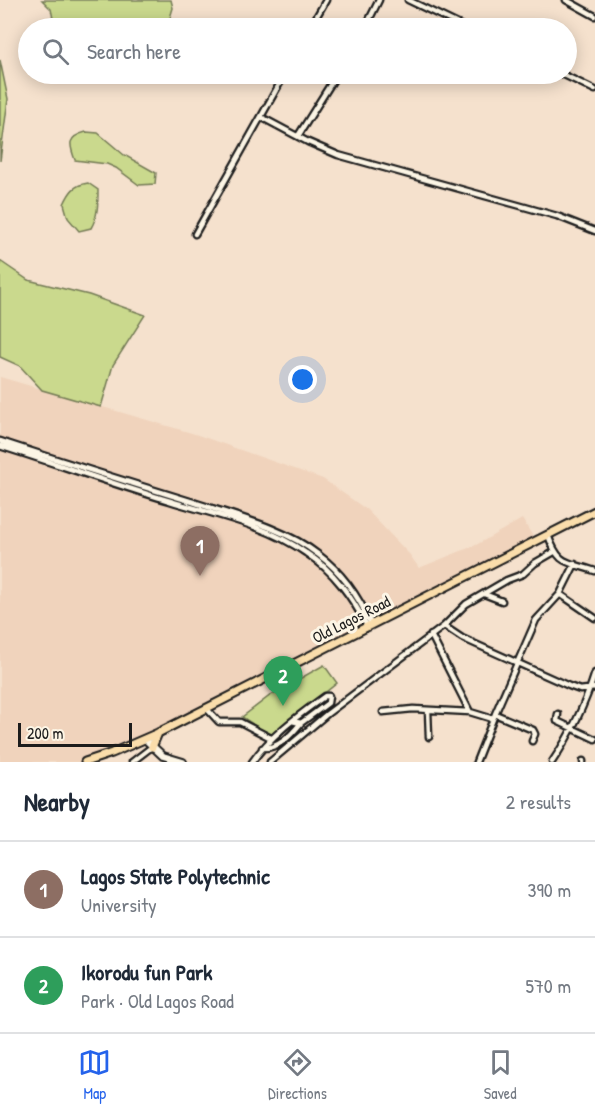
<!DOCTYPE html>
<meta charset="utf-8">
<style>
:root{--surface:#fff;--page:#f2f2f3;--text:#1f2937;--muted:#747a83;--line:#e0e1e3;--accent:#2563eb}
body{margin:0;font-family:"Patrick Hand",sans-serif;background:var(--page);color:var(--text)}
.scale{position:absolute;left:18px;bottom:15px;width:114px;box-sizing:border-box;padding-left:6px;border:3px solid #1c1c1c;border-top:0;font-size:16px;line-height:21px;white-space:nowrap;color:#1c1c1c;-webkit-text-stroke:4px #fcf5e5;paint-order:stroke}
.you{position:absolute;left:303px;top:380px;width:21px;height:21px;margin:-15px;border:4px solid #fff;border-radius:50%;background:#1a73e8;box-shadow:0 0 0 9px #1a73e833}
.badge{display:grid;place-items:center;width:39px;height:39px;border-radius:50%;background:var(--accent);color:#fff;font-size:20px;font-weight:700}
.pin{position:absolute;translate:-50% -50px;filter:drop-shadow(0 2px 3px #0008)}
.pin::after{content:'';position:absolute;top:32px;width:21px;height:18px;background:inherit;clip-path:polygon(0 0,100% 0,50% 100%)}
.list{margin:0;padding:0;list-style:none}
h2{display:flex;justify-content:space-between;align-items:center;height:78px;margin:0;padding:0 24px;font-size:26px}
h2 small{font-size:20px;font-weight:400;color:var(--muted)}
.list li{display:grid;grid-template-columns:39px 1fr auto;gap:18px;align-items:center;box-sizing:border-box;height:96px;padding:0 24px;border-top:2px solid var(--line)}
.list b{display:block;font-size:22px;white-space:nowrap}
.list p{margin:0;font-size:20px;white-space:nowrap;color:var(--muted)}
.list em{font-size:20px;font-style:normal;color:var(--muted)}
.icon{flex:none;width:33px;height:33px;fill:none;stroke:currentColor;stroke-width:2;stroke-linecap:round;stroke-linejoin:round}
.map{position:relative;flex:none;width:595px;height:762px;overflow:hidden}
.search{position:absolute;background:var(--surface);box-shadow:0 3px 15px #0003;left:18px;right:18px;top:18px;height:66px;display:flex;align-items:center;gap:15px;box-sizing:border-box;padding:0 21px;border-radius:33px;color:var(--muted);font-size:22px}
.sheet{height:270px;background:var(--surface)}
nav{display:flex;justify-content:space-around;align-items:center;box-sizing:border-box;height:84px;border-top:2px solid var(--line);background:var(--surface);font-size:16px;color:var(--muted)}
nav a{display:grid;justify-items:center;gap:3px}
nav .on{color:var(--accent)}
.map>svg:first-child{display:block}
.built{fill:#f0d3bc}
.green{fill:#cad98d;stroke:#737a54;stroke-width:1.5}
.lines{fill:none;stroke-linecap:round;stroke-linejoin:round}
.street-casing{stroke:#1c1c1c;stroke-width:9}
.secondary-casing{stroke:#1c1c1c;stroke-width:10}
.primary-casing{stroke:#1c1c1c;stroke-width:11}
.street{stroke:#fcf5e5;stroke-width:4.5}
.secondary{stroke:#fcf5e5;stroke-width:6}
.primary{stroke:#faddab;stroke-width:7}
.labels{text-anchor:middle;stroke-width:6;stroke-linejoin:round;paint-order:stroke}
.street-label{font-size:16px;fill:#1c1c1c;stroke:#fcf5e5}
</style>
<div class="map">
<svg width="595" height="762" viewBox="0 0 595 762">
<rect width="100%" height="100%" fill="#f5e1cd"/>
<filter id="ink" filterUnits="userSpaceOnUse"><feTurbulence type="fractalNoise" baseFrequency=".0167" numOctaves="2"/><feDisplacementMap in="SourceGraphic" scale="12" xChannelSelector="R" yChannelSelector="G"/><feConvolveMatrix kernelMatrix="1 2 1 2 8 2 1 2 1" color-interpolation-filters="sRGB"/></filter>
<g filter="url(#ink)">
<path class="built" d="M0 377 195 434 323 479 367 510 410 555 419 568 476 545 522 519 534 538 354 627 196 709 134 740 82 762H0Z"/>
<path class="green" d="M42 0H171L173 8 167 28H129L126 27 125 28H55L51 9Z
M0 60 8 99 0 161Z
M86 132 98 133 124 155 156 173 155 184 139 185 116 168 107 164 75 160C69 144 67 137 86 132Z
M88 183 98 190C98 204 98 216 91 228L79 231 68 218 64 204C70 191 74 185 88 183Z
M0 261 28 280 89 295 145 315 113 365 101 407 42 390 20 366 0 357Z
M324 665 337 683 271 736 242 717 271 695Z"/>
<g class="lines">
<g class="street-casing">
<path id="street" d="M408 0 466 28
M566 0 595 16
M310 28 326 0
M365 28 379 0
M562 74 595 90
M261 117 308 142 338 155 557 216 595 231
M298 136 337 74
M195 234 285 74
M0 441C64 462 128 482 193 502 235 516 283 527 319 555 343 573 359 597 371 624
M0 446C57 464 113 484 170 501 215 515 267 525 306 553 334 571 352 597 367 626
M548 535C559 566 566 561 595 571
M484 594 502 601
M560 594 595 618
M444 626 462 638 569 686 580 690 595 688
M431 635 470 712
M207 709 219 722H240L271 738
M428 710 429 737
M383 712 413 709 470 712 493 719
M495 714 533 730 535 734 532 741
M558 714 557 721 595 739
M262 748C279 749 291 735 301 723
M132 762 149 749
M252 762C272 734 298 716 325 696H329L328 703 301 723 292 721
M270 762 327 714 444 626 466 604 507 580 523 574 535 563 554 552
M476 762 495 714 536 620 560 594 575 564
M552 762C571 734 585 705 595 673
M583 762V761"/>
</g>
<g class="secondary-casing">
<path id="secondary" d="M145 739 163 756 183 762"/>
</g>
<g class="primary-casing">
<path id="primary" d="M152 747 158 733
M85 762 112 753 158 733 595 511"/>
</g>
<use href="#street" class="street"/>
<use href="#secondary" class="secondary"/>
<use href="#primary" class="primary"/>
</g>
</g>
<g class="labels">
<g class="street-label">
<text transform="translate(351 619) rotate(-27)" y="6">Old Lagos Road</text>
</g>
</g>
</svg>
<div class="scale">200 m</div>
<div class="you"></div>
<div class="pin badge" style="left:200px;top:576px;background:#8d6e63">1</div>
<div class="pin badge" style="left:283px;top:706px;background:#2e9e5b">2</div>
<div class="search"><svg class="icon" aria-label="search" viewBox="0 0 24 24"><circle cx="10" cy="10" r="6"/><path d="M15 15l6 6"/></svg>Search here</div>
</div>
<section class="sheet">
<h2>Nearby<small>2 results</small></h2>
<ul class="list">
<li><span class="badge" style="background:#8d6e63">1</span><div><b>Lagos State Polytechnic</b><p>University</p></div><em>390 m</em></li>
<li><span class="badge" style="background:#2e9e5b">2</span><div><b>Ikorodu fun Park</b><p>Park · Old Lagos Road</p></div><em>570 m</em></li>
</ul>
</section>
<nav>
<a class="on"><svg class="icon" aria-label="map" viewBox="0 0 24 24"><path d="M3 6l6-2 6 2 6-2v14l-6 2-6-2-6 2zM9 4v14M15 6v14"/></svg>Map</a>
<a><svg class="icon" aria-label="directions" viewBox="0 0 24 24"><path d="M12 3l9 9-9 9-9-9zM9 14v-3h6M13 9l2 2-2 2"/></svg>Directions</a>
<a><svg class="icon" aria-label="saved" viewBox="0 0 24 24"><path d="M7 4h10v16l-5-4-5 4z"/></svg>Saved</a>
</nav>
